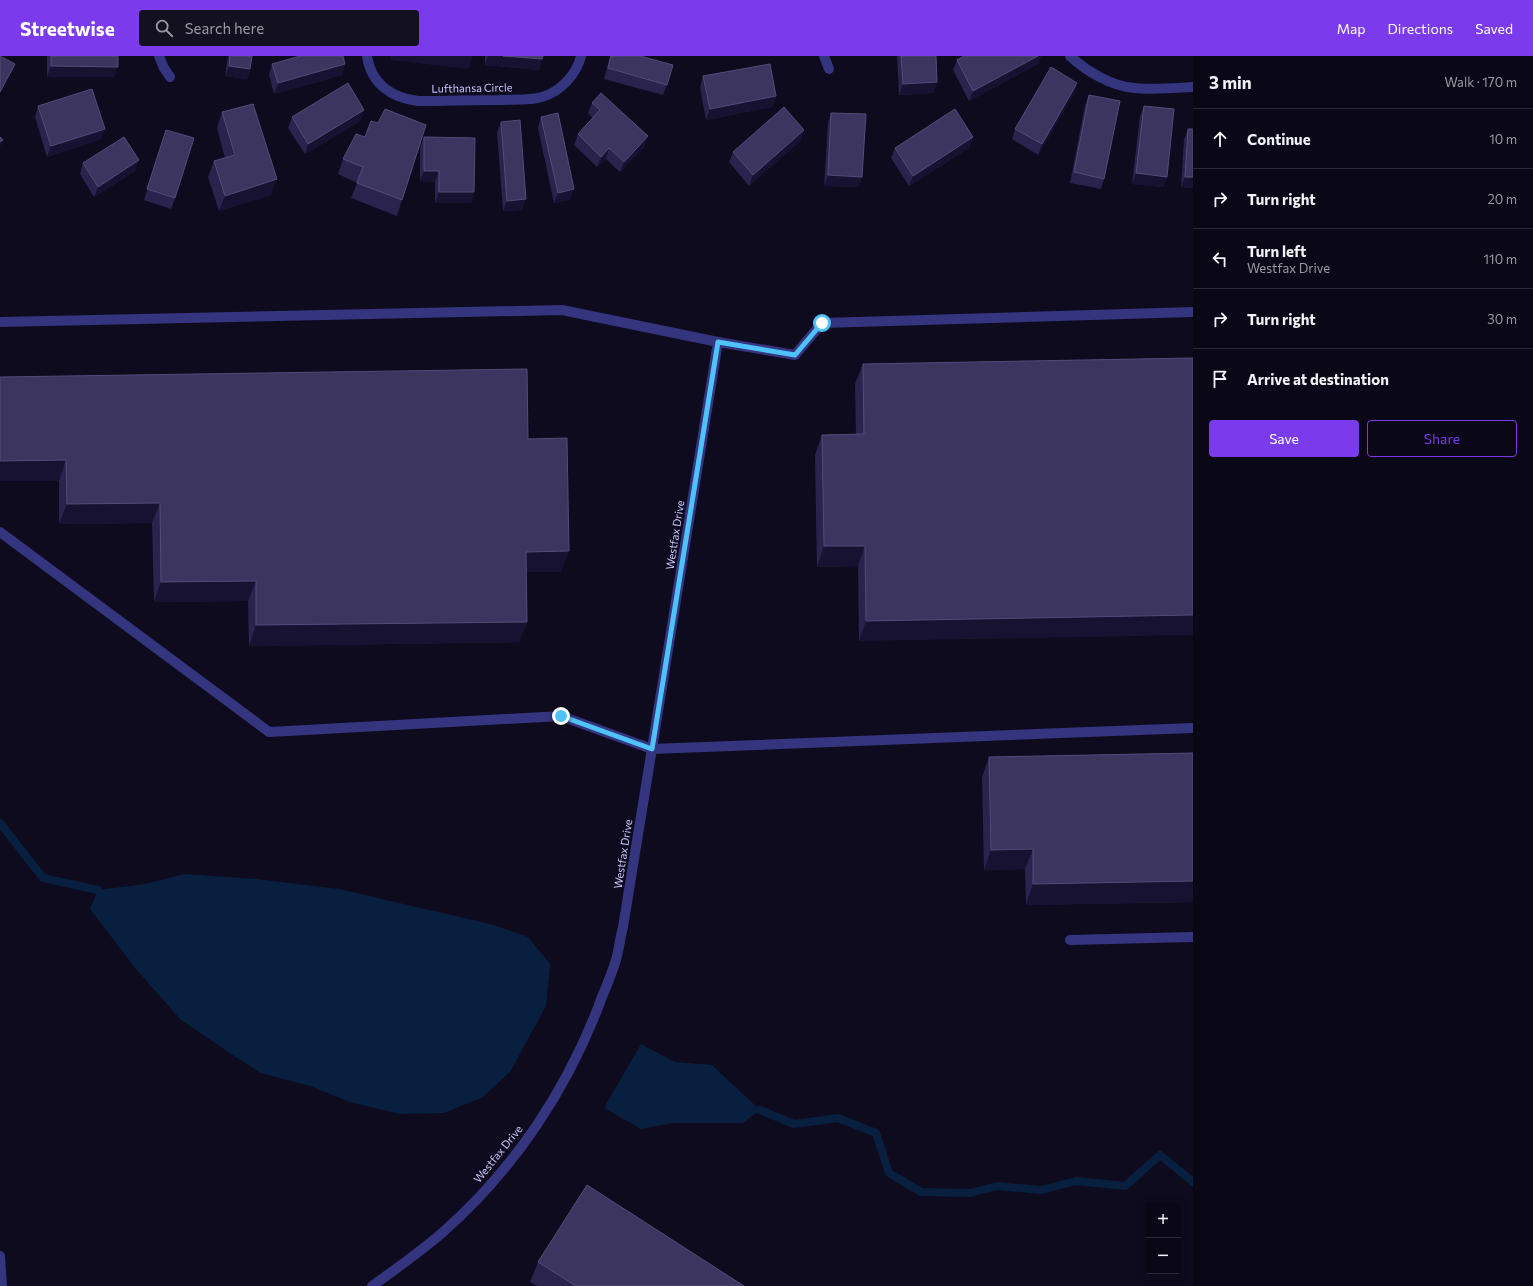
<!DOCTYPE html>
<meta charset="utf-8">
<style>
:root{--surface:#0a0816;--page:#13111f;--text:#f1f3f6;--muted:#999aa1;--line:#2a2935;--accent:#7c3aed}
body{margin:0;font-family:Commissioner,sans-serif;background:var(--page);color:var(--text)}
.controls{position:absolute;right:12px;bottom:12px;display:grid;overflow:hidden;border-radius:4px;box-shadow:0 2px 10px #0003}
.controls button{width:36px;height:36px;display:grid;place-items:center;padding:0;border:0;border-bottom:1px solid var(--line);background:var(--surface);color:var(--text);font:20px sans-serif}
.stop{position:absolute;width:12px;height:12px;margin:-9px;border:3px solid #4fc3f7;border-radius:50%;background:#fff}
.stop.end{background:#4fc3f7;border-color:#fff;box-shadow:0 1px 4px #0008}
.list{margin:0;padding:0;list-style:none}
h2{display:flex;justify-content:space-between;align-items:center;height:52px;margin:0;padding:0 16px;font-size:17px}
h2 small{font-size:13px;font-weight:400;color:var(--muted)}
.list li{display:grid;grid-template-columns:26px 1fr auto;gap:12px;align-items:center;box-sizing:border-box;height:60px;padding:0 16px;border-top:1px solid var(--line)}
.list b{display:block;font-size:15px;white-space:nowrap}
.list p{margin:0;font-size:13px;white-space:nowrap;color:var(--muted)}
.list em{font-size:13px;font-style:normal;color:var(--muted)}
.actions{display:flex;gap:8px;padding:12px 16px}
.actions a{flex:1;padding:9px 0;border:1px solid var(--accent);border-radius:4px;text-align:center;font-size:14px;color:var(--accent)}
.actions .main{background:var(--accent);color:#fff}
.icon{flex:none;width:22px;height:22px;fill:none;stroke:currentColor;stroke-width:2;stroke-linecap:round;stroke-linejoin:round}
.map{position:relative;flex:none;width:1193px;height:1230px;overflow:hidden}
header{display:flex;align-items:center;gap:24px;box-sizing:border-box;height:56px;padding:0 20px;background:var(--accent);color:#fff}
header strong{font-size:19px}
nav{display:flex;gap:22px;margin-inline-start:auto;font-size:14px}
.search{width:280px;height:36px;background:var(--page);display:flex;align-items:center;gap:10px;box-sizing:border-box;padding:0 14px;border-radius:4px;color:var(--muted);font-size:15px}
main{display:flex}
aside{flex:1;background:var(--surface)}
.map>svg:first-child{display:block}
.water{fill:#091f3f}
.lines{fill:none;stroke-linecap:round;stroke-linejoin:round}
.stream{stroke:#091f3f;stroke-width:8}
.minor{stroke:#34347f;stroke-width:10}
.wall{fill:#29234d}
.shaded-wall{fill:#171232}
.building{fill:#3b3560;stroke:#524c79}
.route{stroke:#4fc3f7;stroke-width:5}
.labels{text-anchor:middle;stroke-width:4;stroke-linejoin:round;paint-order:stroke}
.street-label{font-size:11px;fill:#ccc8ff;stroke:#0e0b1e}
</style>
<header>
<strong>Streetwise</strong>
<div class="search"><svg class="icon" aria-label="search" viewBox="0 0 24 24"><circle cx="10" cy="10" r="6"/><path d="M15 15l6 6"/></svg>Search here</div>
<nav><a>Map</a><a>Directions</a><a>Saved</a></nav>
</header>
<main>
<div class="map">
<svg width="1193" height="1230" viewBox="0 0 1193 1230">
<rect width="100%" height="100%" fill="#0e0b1e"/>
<path class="water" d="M184 818 256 823 339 833 490 868 528 881 550 908 546 950 510 1016 483 1041 444 1057 400 1058 350 1046 310 1030 261 1017 231 998 180 963 136 913 90 853 98 834 146 828Z
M641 988 675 1006 712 1009 760 1054 743 1067H673L641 1073 604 1052Z"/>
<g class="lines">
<path class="stream" d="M0 767 43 822 98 834
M760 1054 794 1068 838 1062 876 1077 889 1117 921 1136 970 1137 997 1130 1041 1134 1076 1125 1125 1130 1160 1099 1193 1126"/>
<path class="minor" d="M159 0 164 12 170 21
M367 0C371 28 392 42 418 45 445 45 472 44 499 44 513 43 529 45 542 41 560 36 577 18 581 0
M824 0 829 13
M1070 0C1086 15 1111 30 1134 32 1153 34 1174 32 1193 31
M0 266 562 254 718 286 795 299 822 267 1193 256
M0 476 269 676 561 660 652 693 1193 672
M1070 884 1193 881
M0 1200 2 1230
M372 1230C396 1213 420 1196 442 1177 515 1113 569 1031 602 941 607 929 612 917 616 904 619 893 620 882 623 871L718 286"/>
</g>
<path class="wall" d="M47 0H118L114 21H47Z
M228 0H252L250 13 247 23 225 20Z
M485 0H543L542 3 539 14 485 9Z
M610 0H640L667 29 663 39 604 23Z
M897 0H936L937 26 933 37 899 39Z
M964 0H1041L1038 8 969 45 953 14 957 4Z
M272 8H345L342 19 274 38 269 19Z
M703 20 776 40 772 51 706 64 700 31Z
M1077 27 1074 37 1038 99 1012 83 1015 73Z
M1089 39 1104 123 1101 133 1070 127 1085 49Z
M592 47 644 91 620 116 606 103 597 111 574 89 578 78 593 62 588 57Z
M38 50 101 83 47 101 35 61Z
M1144 50 1167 121 1163 131 1132 128 1140 60Z
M364 54 360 65 305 98 288 72 292 61Z
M222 56 271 139 219 155 208 121 214 105 225 102 217 72Z
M831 57 859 131 824 130 828 67Z
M541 61 570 144 554 147 538 72Z
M501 66 522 154 503 155 497 76Z
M1188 73 1193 132 1181 131 1184 83Z
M166 74 175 142 171 153 144 144Z
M804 74 800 85 749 130 729 106 733 96Z
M356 78 402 144 397 160 351 142 357 127 338 118 343 103Z
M424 81 474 136 471 147H435V126L420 125V92Z
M973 81 969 92 909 130 891 102 895 92Z
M83 107 135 115 94 141 80 118Z
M1193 302 859 585 858 510 817 511 815 399 822 379 856 378 855 328 863 308Z
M0 321 528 383 561 516H526L527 566 519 586 249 590 248 545 154 546 152 467 59 468V425Z
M1193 697V846L1026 849 1025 813 984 814 982 721 989 701Z
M538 1206 744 1230H537L530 1226Z"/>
<path class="shaded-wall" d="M391 0H473L469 13 390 4Z
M488 0H503L542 3 539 14 485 9Z
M1038 0H1041L1038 8 969 45 973 35Z
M15 8 13 13 0 37V36Z
M345 8 342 19 274 38 278 27Z
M51 10 118 11 114 21H47Z
M229 10 250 13 247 23 225 20Z
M937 26 933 37 899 39 903 28Z
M1077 27 1074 37 1038 99 1042 88Z
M776 40 772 51 706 64 710 53Z
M364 54 360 65 305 98 308 88Z
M105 73 101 83 47 101 51 90Z
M804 74 800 85 749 130 753 119Z
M648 80 644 91 620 116 624 106Z
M973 81 969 92 909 130 913 120Z
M3 84 0 91V86Z
M609 92 606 103 597 111 601 101Z
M139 104 135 115 94 141 98 131Z
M424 115H439L435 126 420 125Z
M1136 117 1167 121 1163 131 1132 128Z
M828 119 862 121 859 131 824 130Z
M1185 121H1193V132L1181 131Z
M277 123 271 139 219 155 225 140Z
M574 133 570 144 554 147 558 137Z
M439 136H474L471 147H435Z
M526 143 522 154 503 155 507 145Z
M66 404 59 425H0V405Z
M160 447 152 467 59 468 67 448Z
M824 490H865L858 510 817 511Z
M569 495 561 516H519L526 496Z
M256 525 248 545 154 546 161 526Z
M1193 559V579L859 585 866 565Z
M527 566 519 586 249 590 256 569Z
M1033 793 1025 813 984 814 991 794Z
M1193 825V846L1026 849 1033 828Z"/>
<path class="building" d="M0 0 15 8 0 36Z
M51 0H118V11L51 10Z
M230 0H252L250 13 229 10Z
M300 0H343L345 8 278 27 272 8Z
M503 0H543L542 3Z
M611 0H640L673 9 667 29 608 12Z
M901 0H936L937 26 903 28Z
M964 0H1038L973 35 957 4Z
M770 8 776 40 710 53 703 20Z
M1051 11 1077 27 1042 88 1015 73Z
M348 27 364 54 308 88 292 61Z
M92 33 105 73 51 90 38 50Z
M601 37 648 80 624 106 609 92 601 101 578 78 600 54 592 47Z
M1089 39 1120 45 1104 123 1074 116Z
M253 48 277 123 225 140 214 105 235 99 222 56Z
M1144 50 1174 53 1167 121 1136 117Z
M784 51 804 74 753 119 733 96Z
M385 53 426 69 402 144 357 127 363 111 343 103 356 78 365 81 371 65 378 67Z
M955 53 973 81 913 120 895 92Z
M558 57 574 133 558 137 541 61Z
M831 57 866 58 862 121 828 119Z
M520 64 526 143 507 145 501 66Z
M1188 73H1193V121H1185Z
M166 74 194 82 175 142 147 133Z
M0 81 3 84 0 86Z
M124 81 139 104 98 131 83 107Z
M424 81 475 82 474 136H439V115H424Z
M1193 302V559L866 565 865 490H824L822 379 864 378 863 308Z
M527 313 528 383 567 382 569 495 526 496 527 566 256 569V525L161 526 160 447 67 448 66 404 0 405V321Z
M1193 697V825L1033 828V793L991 794 989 701Z
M587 1129 744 1230H576L538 1206Z"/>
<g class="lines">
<path class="route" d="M561 660 652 693 718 286 795 299 822 267"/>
</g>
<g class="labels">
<g class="street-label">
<text transform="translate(472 32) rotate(-1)" y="4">Lufthansa Circle</text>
<text transform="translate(675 479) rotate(-81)" y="4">Westfax Drive</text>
<text transform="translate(623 798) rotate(-81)" y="4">Westfax Drive</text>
<text transform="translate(498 1098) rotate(-51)" y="4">Westfax Drive</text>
</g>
</g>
</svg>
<div class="controls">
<button>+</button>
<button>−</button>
</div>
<div class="stop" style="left:822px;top:267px"></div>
<div class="stop end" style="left:561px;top:660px"></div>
</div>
<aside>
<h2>3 min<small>Walk · 170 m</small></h2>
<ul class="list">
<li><svg class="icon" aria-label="ahead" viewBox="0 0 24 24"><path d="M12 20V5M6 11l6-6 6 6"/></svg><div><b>Continue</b></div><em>10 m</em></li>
<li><svg class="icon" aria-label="right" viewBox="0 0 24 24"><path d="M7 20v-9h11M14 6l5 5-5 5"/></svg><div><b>Turn right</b></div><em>20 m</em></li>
<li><svg class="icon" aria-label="left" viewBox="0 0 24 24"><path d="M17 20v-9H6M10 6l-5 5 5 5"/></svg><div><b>Turn left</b><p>Westfax Drive</p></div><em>110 m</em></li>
<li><svg class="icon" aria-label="right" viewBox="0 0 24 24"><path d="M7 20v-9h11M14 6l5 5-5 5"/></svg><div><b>Turn right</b></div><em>30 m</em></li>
<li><svg class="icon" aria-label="arrive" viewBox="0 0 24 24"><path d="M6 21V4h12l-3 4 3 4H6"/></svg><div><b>Arrive at destination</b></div></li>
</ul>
<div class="actions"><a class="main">Save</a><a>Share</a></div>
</aside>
</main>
